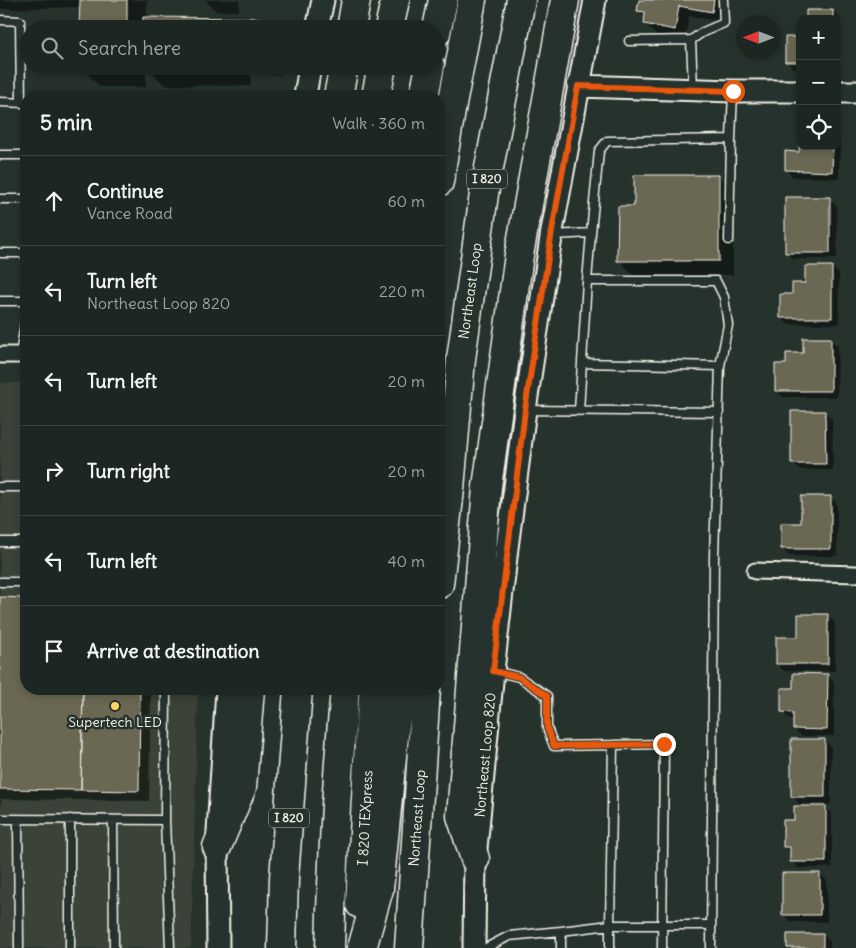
<!DOCTYPE html>
<meta charset="utf-8">
<style>
:root{--surface:#1c2622;--page:#252e2a;--text:#f1f3f6;--muted:#a0a5a5;--line:#3a4340}
body{margin:0;font-family:Delius,sans-serif;background:var(--page);color:var(--text)}
.controls{position:absolute;right:15px;top:15px;display:grid;overflow:hidden;border-radius:10px;box-shadow:0 2px 8px #0003}
.controls button{width:45px;height:45px;display:grid;place-items:center;padding:0;border:0;border-bottom:1px solid var(--line);background:var(--surface);color:var(--text);font:25px sans-serif}
.compass{position:absolute;left:736px;top:15px;width:45px;height:45px;border-radius:50%;background:var(--surface);box-shadow:0 2px 8px #0003;rotate:270deg}
.stop{position:absolute;width:15px;height:15px;margin:-11px;border:4px solid #ea580c;border-radius:50%;background:#fff}
.stop.end{background:#ea580c;border-color:#fff;box-shadow:0 1px 5px #0008}
.list{margin:0;padding:0;list-style:none}
h2{display:flex;justify-content:space-between;align-items:center;height:65px;margin:0;padding:0 20px;font-size:21px}
h2 small{font-size:16px;font-weight:400;color:var(--muted)}
.list li{display:grid;grid-template-columns:32px 1fr auto;gap:15px;align-items:center;box-sizing:border-box;height:90px;padding:0 20px;border-top:1px solid var(--line)}
.list b{display:block;font-size:19px;white-space:nowrap}
.list p{margin:0;font-size:16px;white-space:nowrap;color:var(--muted)}
.list em{font-size:16px;font-style:normal;color:var(--muted)}
.icon{flex:none;width:28px;height:28px;fill:none;stroke:currentColor;stroke-width:2;stroke-linecap:round;stroke-linejoin:round}
.map{position:relative;flex:none;width:856px;height:948px;overflow:hidden}
.search{position:absolute;background:var(--surface);box-shadow:0 2px 8px #0003;left:20px;top:20px;width:425px;height:55px;display:flex;align-items:center;gap:12px;box-sizing:border-box;padding:0 18px;border-radius:28px;color:var(--muted);font-size:19px}
.panel{position:absolute;background:var(--surface);box-shadow:0 2px 8px #0003;left:20px;top:90px;width:425px;height:605px;border-radius:20px}
.map>svg:first-child{display:block}
.built{fill:#3a4338}
.shadow{fill:#0007}
.building{fill:#6a6753;stroke:#f4f1e8}
.lines{fill:none;stroke-linecap:round;stroke-linejoin:round}
.lane-casing{stroke:#f4f1e8;stroke-width:11}
.street-casing{stroke:#f4f1e8;stroke-width:19}
.secondary-casing{stroke:#f4f1e8;stroke-width:25}
.highway-casing{stroke:#f4f1e8;stroke-width:31}
.lane{stroke:#26332d;stroke-width:8}
.street{stroke:#26332d;stroke-width:15}
.secondary{stroke:#26332d;stroke-width:21}
.highway{stroke:#26332d;stroke-width:28}
.route{stroke:#ea580c;stroke-width:6}
.poi-dot{fill:#ffd166;stroke:#26332d;stroke-width:2}
.labels{text-anchor:middle;stroke-width:5;stroke-linejoin:round;paint-order:stroke}
.shield{fill:#26332d;stroke:#b6b8b0;stroke-width:1}
.shield-label{font-size:12px;font-weight:bold;fill:#f4f1e8}
.street-label{font-size:14px;fill:#f4f1e8;stroke:#26332d}
.poi-label{font-size:14px;fill:#f4f1e8;stroke:#26332d}
</style>
<div class="map">
<svg width="856" height="948" viewBox="0 0 856 948">
<rect width="100%" height="100%" fill="#26332d"/>
<filter id="ink" filterUnits="userSpaceOnUse"><feTurbulence type="fractalNoise" baseFrequency=".02" numOctaves="2"/><feDisplacementMap in="SourceGraphic" scale="10" xChannelSelector="R" yChannelSelector="G"/><feConvolveMatrix kernelMatrix="1 2 1 2 8 2 1 2 1" color-interpolation-filters="sRGB"/></filter>
<g filter="url(#ink)">
<path class="built" d="M0 383H26V689H198L191 948H0Z"/>
<path class="shadow" d="M0 0H147V18L260 20 269 29H80L81 7 0 9Z
M205 0H239V11H216Z
M640 0H726L723 22 689 16 685 40 656 35 645 24 646 18 639 11Z
M833 11 840 18V68H837V19H807Z
M800 38V68H793L786 61Z
M80 66H280V75H251V86L165 85 146 67V87H100Z
M837 131 840 134 839 178 793 177 786 170 800 153V146H837Z
M719 176 733 191V275H633L619 260 635 208Z
M829 199 837 206V259H793L786 252Z
M832 267 839 274V324H788L781 317 794 295 807 284Z
M831 340 838 347 837 397H783L776 390 787 365Z
M825 412 832 419 833 470H800L793 463Z
M830 497 837 504V556H790L782 549 803 524Z
M0 598 26 599V689H151L149 801 1 799V807H0Z
M828 615 835 623V671H784L777 664 799 639Z
M827 675 834 682V736H801L794 729V719H790L782 712 794 689Z
M824 740 831 747V804H799L792 796Z
M825 807 832 814V868H798L791 861V853L784 846 795 821Z
M820 874 827 881V922H790L783 914Z
M823 935 830 942V948H788Z"/>
<path class="building" d="M80 0H127V29H79Z
M639 0H714L712 12 679 6 675 30 644 24 645 12 637 11Z
M806 10H833V19H806Z
M143 17 261 18V29H143Z
M785 37H800V62H785Z
M800 124V146H833L832 172 785 170V151L799 152Z
M634 175H719V261H617L618 206H634Z
M785 197H830V253H785Z
M805 266H832V318H780V294H792V283H805Z
M803 338H831V391H775V364H786V353H803Z
M791 411H825L826 464H791Z
M801 496H831V549H781V523H801Z
M0 597 26 598V689H83L81 790 0 789Z
M798 614H828V664H776V637H798Z
M793 673 828 674 827 730 793 729V713L781 712V688H793Z
M83 689H140L139 791 81 790Z
M791 739H825V797H791Z
M794 806H826V862H790V847H783V820H794Z
M782 873H820V915H782Z
M787 934H823V948H787Z"/>
<g class="lines">
<g class="lane-casing">
<path id="lane" d="M0 20 20 21 21 103
M629 41 691 40
M693 88 691 40 703 32 724 23 723 0
M0 102 26 103
M0 155H26
M0 199H26
M591 233 587 281H716L724 297 728 325 720 366 714 557 711 948
M554 235 591 233 599 151 607 141 731 139 733 92
M729 240 731 139
M0 253H26
M0 301H26
M20 355 26 317
M582 363 720 366
M527 410 719 412
M579 411 587 281
M0 487H26
M0 542H26
M0 582H26
M494 671 519 677 547 696V728L554 746 613 745 610 925H711
M613 745 664 744 662 948
M0 819 165 820 166 689
M18 819 19 948
M113 820 114 948
M165 820 170 948
M561 931 610 925V948
M70 948V819
M486 948 509 936 561 931V948"/>
</g>
<g class="street-casing">
<path id="street" d="M0 355H26
M755 571 856 574"/>
</g>
<g class="secondary-casing">
<path id="secondary" d="M317 29 323 0
M578 86 733 91H800
M837 92H856
M305 96 310 66
M218 948 217 847 227 689
M474 948 475 859 493 671 507 548 525 410 552 231 595 0"/>
</g>
<g class="highway-casing">
<path id="highway" d="M351 29 356 0
M389 29 395 0
M436 33 443 0
M338 96 344 66
M376 96 382 66
M424 96 430 66
M439 182 452 105 472 0
M439 584 450 489 461 359 484 194 521 0
M217 847 242 787 250 689
M475 859 461 816 487 487 519 255 565 0
M360 904 370 726 374 689
M282 948 284 878 298 689
M330 948C332 862 337 775 345 689
M362 948 379 889 395 726 400 689
M409 948 426 689"/>
</g>
<use href="#lane" class="lane"/>
<use href="#street" class="street"/>
<use href="#secondary" class="secondary"/>
<use href="#highway" class="highway"/>
</g>
</g>
<g class="lines" filter="url(#ink)">
<path class="route" d="M664 744 554 746 547 728V696L519 677 493 671 525 410 552 231 578 86 733 91"/>
</g>
<circle class="poi-dot" cx="115" cy="706" r="5"/>
<g class="labels">
<g class="shield">
<rect x="467" y="169.5" width="40" height="19" rx="4"/>
<rect x="269" y="808.5" width="40" height="19" rx="4"/>
</g>
<g class="shield-label">
<text x="487" y="183">I 820</text>
<text x="289" y="822">I 820</text>
</g>
<g class="street-label">
<text transform="translate(470 291) rotate(-82)" y="5">Northeast Loop</text>
<text transform="translate(485 755) rotate(-85)" y="5">Northeast Loop 820</text>
<text transform="translate(365 818) rotate(-87)" y="5">I 820 TEXpress</text>
<text transform="translate(417 818) rotate(-86)" y="5">Northeast Loop</text>
</g>
<g class="poi-label">
<text x="115" y="727">Supertech LED</text>
</g>
</g>
</svg>
<div class="controls">
<button>+</button>
<button>−</button>
<button><svg class="icon" aria-label="locate" viewBox="0 0 24 24"><circle cx="12" cy="12" r="6"/><path d="M12 2v4M12 18v4M2 12h4M18 12h4"/></svg></button>
</div>
<svg class="compass" viewBox="-18 -18 36 36"><path d="M0-13l5 13h-10z" fill="#e53935"/><path d="M0 13l5-13h-10z" fill="#a0a5a5"/></svg>
<div class="stop" style="left:733px;top:91px"></div>
<div class="stop end" style="left:664px;top:744px"></div>
<div class="search"><svg class="icon" aria-label="search" viewBox="0 0 24 24"><circle cx="10" cy="10" r="6"/><path d="M15 15l6 6"/></svg>Search here</div>
<section class="panel">
<h2>5 min<small>Walk · 360 m</small></h2>
<ul class="list">
<li><svg class="icon" aria-label="ahead" viewBox="0 0 24 24"><path d="M12 20V5M6 11l6-6 6 6"/></svg><div><b>Continue</b><p>Vance Road</p></div><em>60 m</em></li>
<li><svg class="icon" aria-label="left" viewBox="0 0 24 24"><path d="M17 20v-9H6M10 6l-5 5 5 5"/></svg><div><b>Turn left</b><p>Northeast Loop 820</p></div><em>220 m</em></li>
<li><svg class="icon" aria-label="left" viewBox="0 0 24 24"><path d="M17 20v-9H6M10 6l-5 5 5 5"/></svg><div><b>Turn left</b></div><em>20 m</em></li>
<li><svg class="icon" aria-label="right" viewBox="0 0 24 24"><path d="M7 20v-9h11M14 6l5 5-5 5"/></svg><div><b>Turn right</b></div><em>20 m</em></li>
<li><svg class="icon" aria-label="left" viewBox="0 0 24 24"><path d="M17 20v-9H6M10 6l-5 5 5 5"/></svg><div><b>Turn left</b></div><em>40 m</em></li>
<li><svg class="icon" aria-label="arrive" viewBox="0 0 24 24"><path d="M6 21V4h12l-3 4 3 4H6"/></svg><div><b>Arrive at destination</b></div></li>
</ul>
</section>
</div>
